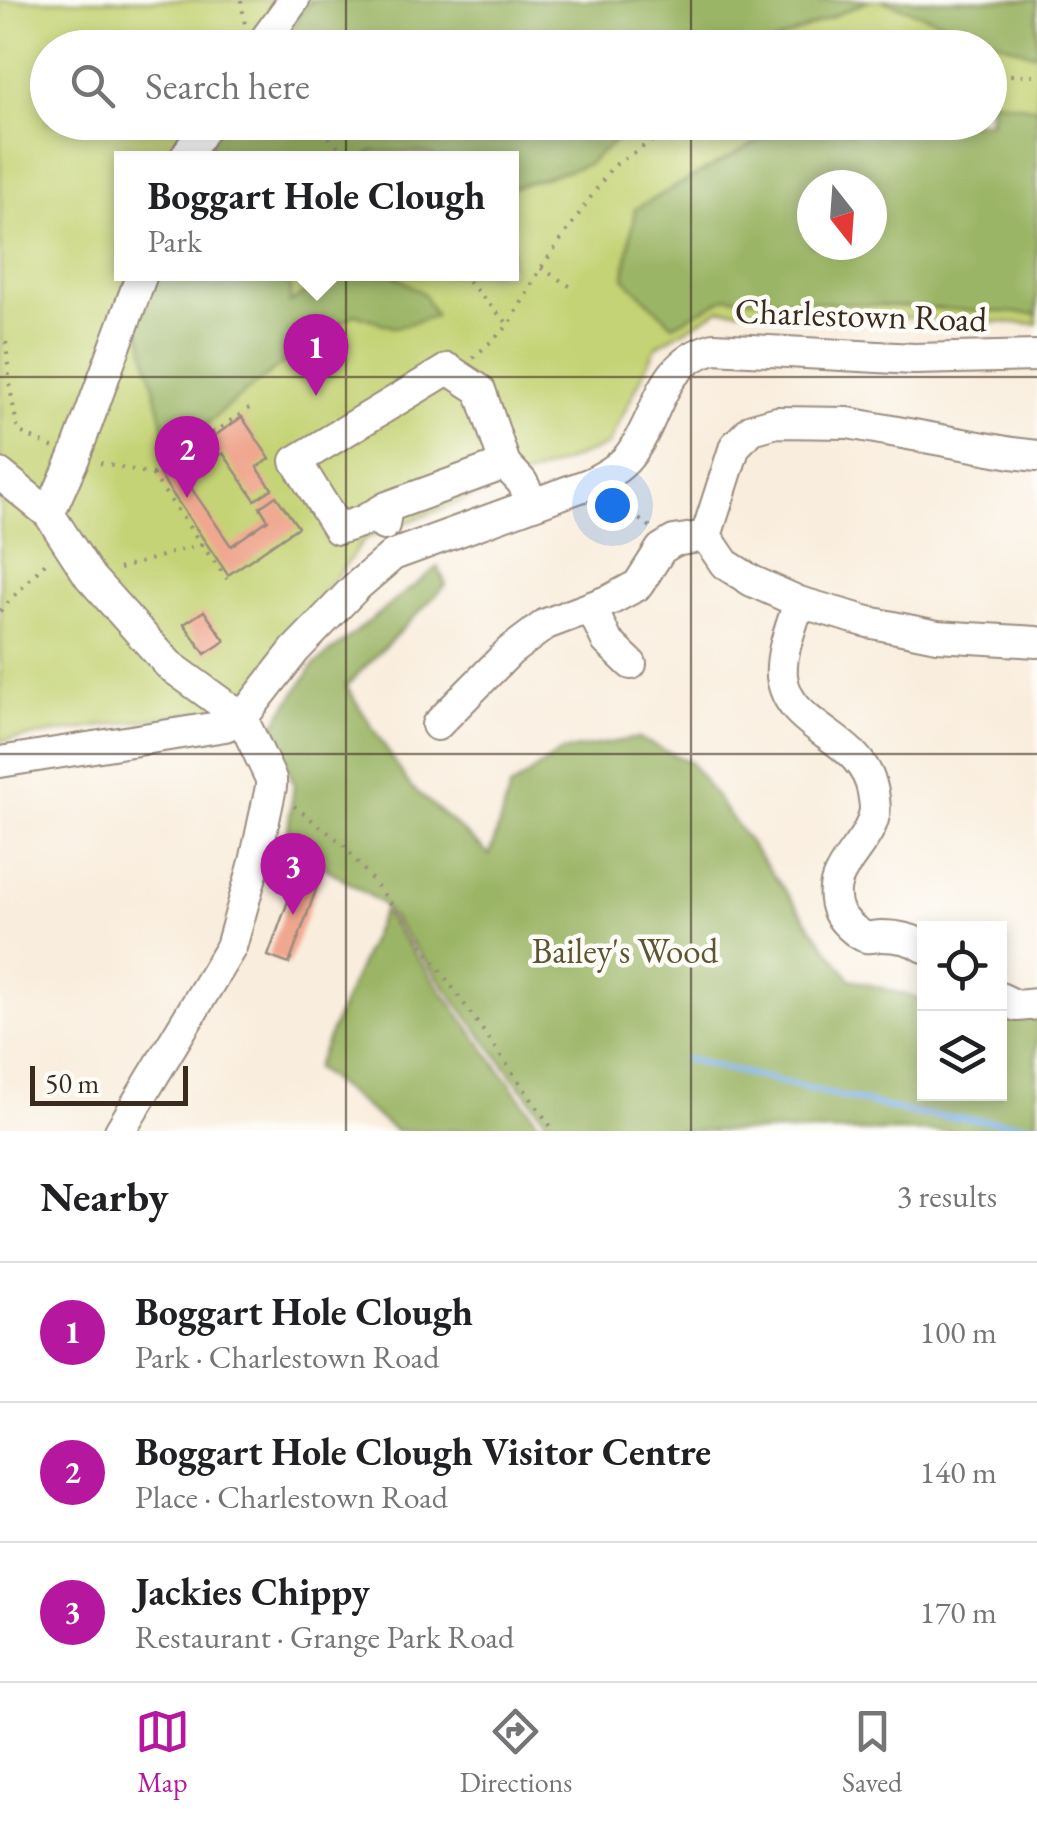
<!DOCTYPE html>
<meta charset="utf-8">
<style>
:root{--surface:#fff;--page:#f2f2f2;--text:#202124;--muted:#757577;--line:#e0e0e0;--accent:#b5179e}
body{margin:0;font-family:"EB Garamond",serif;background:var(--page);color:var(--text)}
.controls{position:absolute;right:30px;bottom:30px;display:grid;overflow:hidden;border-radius:0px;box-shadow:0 5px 15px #0003}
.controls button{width:90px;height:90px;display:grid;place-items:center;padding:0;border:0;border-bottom:2px solid var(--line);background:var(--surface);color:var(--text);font:50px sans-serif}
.compass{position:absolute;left:797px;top:170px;width:90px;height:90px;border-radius:50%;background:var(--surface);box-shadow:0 5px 15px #0003;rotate:163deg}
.scale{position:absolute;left:30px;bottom:25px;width:158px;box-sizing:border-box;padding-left:10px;border:5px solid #3b2a1e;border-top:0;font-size:28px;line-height:35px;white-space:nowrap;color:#3b2a1e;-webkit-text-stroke:8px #fdfcf7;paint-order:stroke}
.you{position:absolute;left:612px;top:505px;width:35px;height:35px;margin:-25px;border:8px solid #fff;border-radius:50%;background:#1a73e8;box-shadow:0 0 0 15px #1a73e833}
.badge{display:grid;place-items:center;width:65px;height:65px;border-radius:50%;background:var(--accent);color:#fff;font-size:32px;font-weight:700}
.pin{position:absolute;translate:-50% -82px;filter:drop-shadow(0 2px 5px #0008)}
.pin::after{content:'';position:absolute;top:52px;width:35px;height:30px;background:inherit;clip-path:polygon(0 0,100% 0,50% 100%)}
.popup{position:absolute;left:114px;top:151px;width:405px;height:130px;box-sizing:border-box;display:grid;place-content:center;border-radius:0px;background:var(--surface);filter:drop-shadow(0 2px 8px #0005);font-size:32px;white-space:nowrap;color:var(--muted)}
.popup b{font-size:38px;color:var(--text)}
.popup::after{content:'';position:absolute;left:50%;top:100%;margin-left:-20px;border:20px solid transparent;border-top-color:var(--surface)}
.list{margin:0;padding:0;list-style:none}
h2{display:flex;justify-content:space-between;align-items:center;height:130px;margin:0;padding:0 40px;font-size:42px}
h2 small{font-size:32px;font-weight:400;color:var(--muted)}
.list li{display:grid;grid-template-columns:65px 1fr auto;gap:30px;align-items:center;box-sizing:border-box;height:140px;padding:0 40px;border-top:2px solid var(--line)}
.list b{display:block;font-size:38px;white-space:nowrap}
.list p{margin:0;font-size:32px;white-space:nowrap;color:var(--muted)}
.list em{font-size:32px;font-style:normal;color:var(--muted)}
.icon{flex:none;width:55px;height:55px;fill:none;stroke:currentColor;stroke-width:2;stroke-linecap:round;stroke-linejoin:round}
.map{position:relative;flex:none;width:1037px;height:1131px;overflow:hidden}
.search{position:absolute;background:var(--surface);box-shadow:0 5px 15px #0003;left:30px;right:30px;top:30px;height:110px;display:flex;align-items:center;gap:25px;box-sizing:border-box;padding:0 35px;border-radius:55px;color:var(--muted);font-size:38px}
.sheet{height:550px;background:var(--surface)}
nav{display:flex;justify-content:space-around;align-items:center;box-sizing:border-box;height:140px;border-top:2px solid var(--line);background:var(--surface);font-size:28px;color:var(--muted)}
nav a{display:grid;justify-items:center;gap:5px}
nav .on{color:var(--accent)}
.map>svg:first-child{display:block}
.green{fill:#c4d375;stroke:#807e4a;stroke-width:2.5;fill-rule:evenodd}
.forest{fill:#9bb566;stroke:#6b7042;stroke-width:2.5;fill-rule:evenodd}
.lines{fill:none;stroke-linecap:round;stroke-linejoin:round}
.stream{stroke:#80b3ed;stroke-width:6}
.building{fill:#f0a790}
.minor-casing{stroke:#9a8c7e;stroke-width:34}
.path{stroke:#9a8c7e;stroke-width:4;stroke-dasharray:2.5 8;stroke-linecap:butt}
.minor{stroke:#fff;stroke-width:30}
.grid{fill:none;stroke:#3b2a1e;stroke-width:2.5;stroke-opacity:0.55}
.labels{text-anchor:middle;stroke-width:9;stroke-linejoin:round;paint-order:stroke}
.street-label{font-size:35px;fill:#3b2a1e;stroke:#fdfcf7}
.park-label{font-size:35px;fill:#5d5434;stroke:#fdfcf7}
</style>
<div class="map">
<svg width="1037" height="1131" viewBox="0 0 1037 1131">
<rect width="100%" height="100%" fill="#fdfcf7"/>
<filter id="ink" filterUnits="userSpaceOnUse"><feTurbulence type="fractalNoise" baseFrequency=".01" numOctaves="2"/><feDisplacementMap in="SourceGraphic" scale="20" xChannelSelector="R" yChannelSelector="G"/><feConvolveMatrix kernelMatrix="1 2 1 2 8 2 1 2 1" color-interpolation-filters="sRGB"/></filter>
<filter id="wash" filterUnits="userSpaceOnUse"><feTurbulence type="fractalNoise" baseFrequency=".0048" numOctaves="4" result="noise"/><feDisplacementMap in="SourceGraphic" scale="40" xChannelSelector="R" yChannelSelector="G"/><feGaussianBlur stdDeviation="2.25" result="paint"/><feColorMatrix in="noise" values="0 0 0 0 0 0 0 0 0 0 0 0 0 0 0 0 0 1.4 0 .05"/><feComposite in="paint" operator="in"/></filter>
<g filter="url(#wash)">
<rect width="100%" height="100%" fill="#f9eddd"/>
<path class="green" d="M0 0H1037V324L720 309 657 346 608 445 366 538 236 707 0 741ZM48 48H990V122H48ZM121 158H511V274H121ZM812 185H872V245H812Z"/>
<path class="forest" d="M312 0H870L764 47 276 48Z
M881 0H1037V52L1032 54Z
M990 100 1037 108V314L727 297 673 325 624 278 635 209 791 123 990 122ZM812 185H872V245H812Z
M220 123H638L586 165 511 188V158H438L427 153 373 151 364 158H196Z
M155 274H291L290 303 333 274H392L424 294 435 316 395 328 356 314 318 336 225 408 199 432 167 440 138 323Z
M438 567 446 585 346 686 410 786 490 855 510 788 562 751 638 738 690 762 850 979 924 1000V1094H1000V1019L1037 1015V1131H583L546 1120 381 903 286 843 294 785 273 726 314 665Z
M383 911 545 1131H396L315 1068Z"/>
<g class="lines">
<path class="stream" d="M685 1059 915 1114 1037 1125"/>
</g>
<g id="blocks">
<path class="building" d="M242 417 270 459 257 467 272 489 255 500 223 453 185 479 231 546 268 520 260 507 276 496 298 527 228 575 159 474Z
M204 611 225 641 205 654 184 624Z
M300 868 321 876 289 964 268 956Z"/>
</g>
</g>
<g filter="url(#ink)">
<use href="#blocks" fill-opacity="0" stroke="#9a8c7e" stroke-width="2.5"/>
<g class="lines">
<g class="minor-casing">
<path id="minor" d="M259 48 294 0
M185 158 208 122
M1037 456 1012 453 848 423 777 422 752 429 735 446 706 536 725 564 752 581 799 602 868 622 937 636 1037 642
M0 474 49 514 90 577 169 665 242 718 271 779V787L255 862 231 947 120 1131
M387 507 363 521 338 529 296 461 448 369 480 390 505 464
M49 514 74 458 142 274
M384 525 387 507 505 464 522 482 533 503
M799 602C792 625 780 653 782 676 788 731 863 735 873 792 874 798 876 809 874 815 867 849 822 872 838 911 842 920 856 934 866 937 871 938 876 936 881 936 897 936 911 938 924 947
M591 607 607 641 631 664
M437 725 510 651 546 624 610 600 638 585 661 549 674 541 706 536
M0 762 225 726 242 718 295 650 356 587 393 555 591 483C605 476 620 468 629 456 661 415 657 364 714 348L914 359 1037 356
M1000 998 1017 1006 1037 1004"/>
</g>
<path class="path" d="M241 0 245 25
M815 48 837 36 913 43 926 48
M990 71 1001 75H1037
M314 122 350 158
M541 268 576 290
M461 274 509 325
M6 342 10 388 18 431 54 448
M473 358 509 325 541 268 612 167 681 122
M100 463 152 474 254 405
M619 496C626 512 637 518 651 527
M201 544 227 579
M119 569 201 544 152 474
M0 611 50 558
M294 806 343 844 409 926 554 1131"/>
<use href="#minor" class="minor"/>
</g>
</g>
<path class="grid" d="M346 0V48M691 0V48M346 122V1131M691 122V1131M0 377H1037M0 754H1037"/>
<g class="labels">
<g class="street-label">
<text transform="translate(861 315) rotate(2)" y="12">Charlestown Road</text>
</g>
<g class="park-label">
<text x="625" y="963">Bailey's Wood</text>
</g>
</g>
</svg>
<div class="controls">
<button><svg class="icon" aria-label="locate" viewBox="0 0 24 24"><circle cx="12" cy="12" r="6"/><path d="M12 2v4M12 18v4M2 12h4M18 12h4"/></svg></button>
<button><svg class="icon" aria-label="layers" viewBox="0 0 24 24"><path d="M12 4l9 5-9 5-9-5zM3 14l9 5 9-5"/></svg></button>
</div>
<svg class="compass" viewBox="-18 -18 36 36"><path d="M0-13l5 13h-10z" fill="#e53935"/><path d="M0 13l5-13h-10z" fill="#757577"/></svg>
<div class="scale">50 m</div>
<div class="you"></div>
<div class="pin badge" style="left:316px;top:396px">1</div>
<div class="popup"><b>Boggart Hole Clough</b>Park</div>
<div class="pin badge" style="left:187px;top:498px">2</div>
<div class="pin badge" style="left:293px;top:915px">3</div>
<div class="search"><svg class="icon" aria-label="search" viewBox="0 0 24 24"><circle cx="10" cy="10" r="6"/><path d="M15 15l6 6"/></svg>Search here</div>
</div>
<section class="sheet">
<h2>Nearby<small>3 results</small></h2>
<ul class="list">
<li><span class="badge">1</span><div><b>Boggart Hole Clough</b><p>Park · Charlestown Road</p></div><em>100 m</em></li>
<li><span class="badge">2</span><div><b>Boggart Hole Clough Visitor Centre</b><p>Place · Charlestown Road</p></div><em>140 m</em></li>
<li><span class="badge">3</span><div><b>Jackies Chippy</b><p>Restaurant · Grange Park Road</p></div><em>170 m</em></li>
</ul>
</section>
<nav>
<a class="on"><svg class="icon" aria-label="map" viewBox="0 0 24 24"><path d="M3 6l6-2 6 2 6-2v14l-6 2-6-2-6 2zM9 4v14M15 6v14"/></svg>Map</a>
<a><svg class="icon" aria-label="directions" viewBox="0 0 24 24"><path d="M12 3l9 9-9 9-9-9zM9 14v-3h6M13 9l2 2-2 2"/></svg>Directions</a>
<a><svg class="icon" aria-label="saved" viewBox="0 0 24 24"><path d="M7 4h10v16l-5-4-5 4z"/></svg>Saved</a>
</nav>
